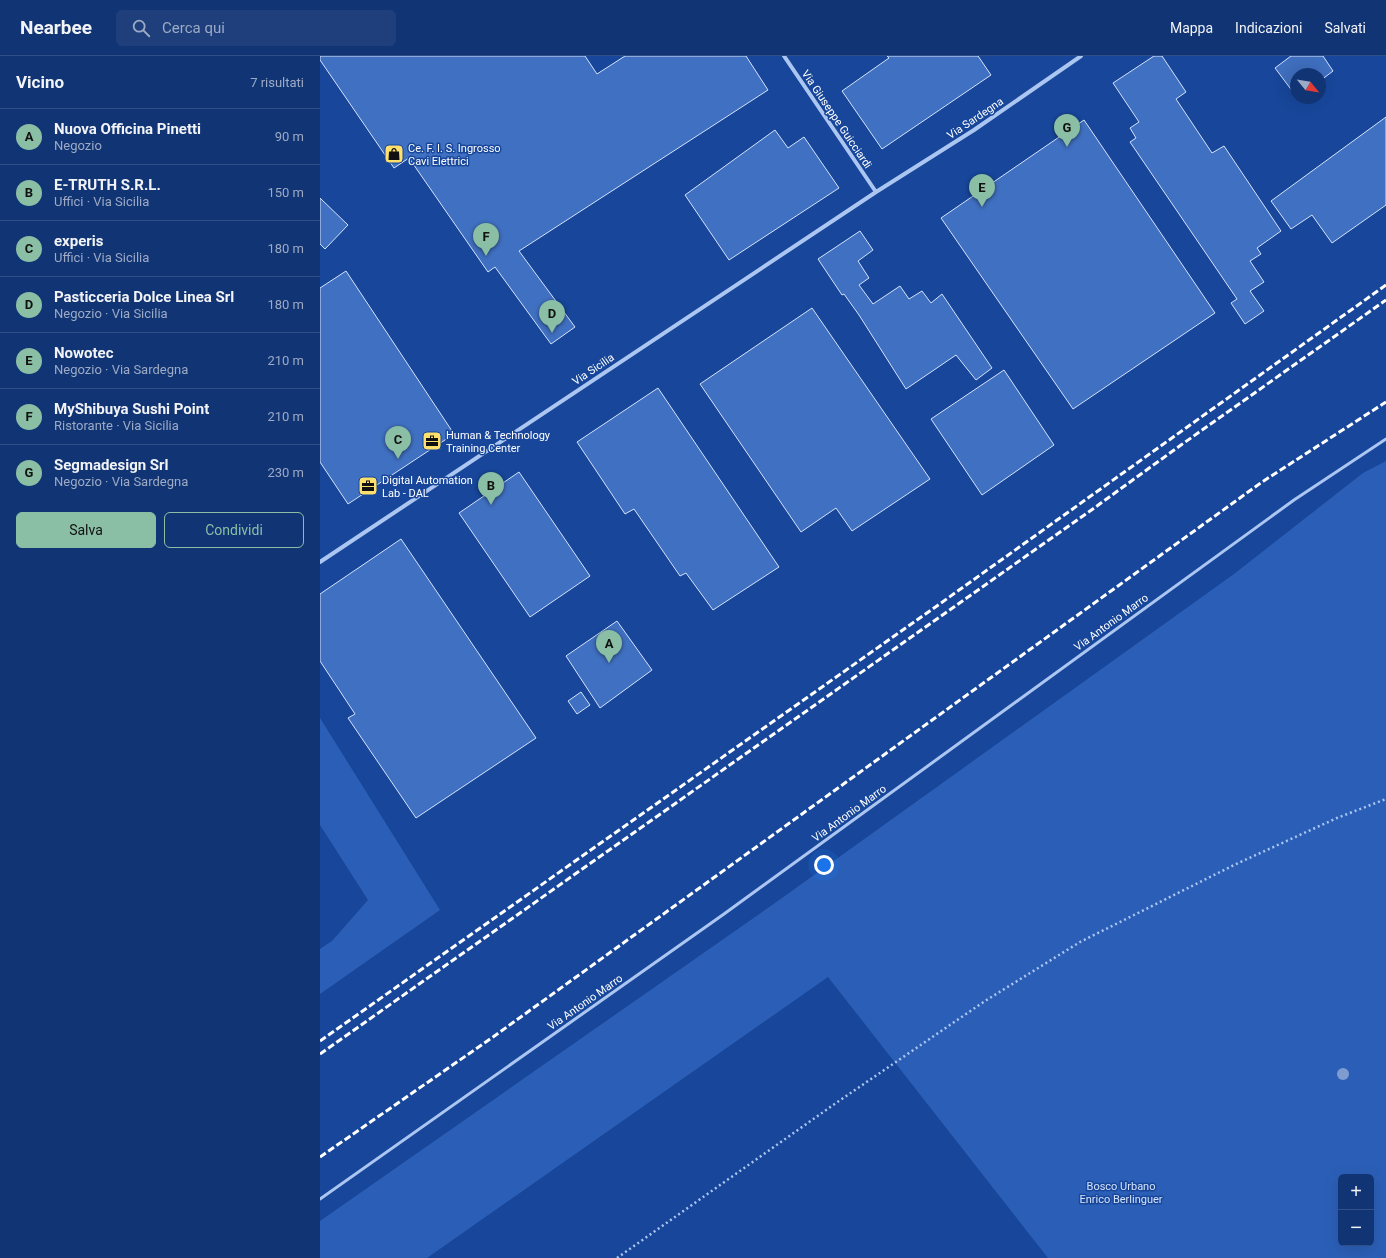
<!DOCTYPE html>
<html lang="it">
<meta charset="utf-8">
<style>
:root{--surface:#113474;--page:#1e3f7c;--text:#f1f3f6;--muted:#9caac5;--line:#304f86;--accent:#8abfa5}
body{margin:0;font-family:Roboto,sans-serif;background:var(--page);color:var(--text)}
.controls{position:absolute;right:12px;bottom:12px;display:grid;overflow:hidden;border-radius:6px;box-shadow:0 4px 16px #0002}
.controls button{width:36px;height:36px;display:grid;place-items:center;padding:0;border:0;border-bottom:1px solid var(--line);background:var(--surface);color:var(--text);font:20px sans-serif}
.compass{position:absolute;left:970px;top:12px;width:36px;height:36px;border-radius:50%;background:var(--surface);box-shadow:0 4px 16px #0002;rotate:120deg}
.you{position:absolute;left:504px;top:809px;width:14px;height:14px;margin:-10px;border:3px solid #fff;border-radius:50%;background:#1a73e8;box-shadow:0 0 0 6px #1a73e833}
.badge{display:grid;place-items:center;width:26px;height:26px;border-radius:50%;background:var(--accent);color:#111;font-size:13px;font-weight:700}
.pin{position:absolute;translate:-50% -33px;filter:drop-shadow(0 1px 2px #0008)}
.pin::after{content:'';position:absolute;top:21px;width:14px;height:12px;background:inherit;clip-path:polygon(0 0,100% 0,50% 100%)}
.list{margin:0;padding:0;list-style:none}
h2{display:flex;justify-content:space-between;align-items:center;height:52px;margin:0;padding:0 16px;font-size:17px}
h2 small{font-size:13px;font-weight:400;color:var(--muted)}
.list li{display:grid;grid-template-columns:26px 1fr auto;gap:12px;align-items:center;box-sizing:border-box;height:56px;padding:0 16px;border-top:1px solid var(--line)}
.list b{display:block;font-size:15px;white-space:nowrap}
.list p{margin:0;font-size:13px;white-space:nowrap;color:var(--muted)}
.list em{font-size:13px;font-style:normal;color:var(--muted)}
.actions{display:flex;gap:8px;padding:12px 16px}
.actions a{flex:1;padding:9px 0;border:1px solid var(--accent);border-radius:6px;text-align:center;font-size:14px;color:var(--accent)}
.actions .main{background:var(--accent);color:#111}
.icon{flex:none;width:22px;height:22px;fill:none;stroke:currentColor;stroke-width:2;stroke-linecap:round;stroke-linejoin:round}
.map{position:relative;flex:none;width:1066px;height:1202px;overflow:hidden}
header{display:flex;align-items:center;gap:24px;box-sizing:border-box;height:56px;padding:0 20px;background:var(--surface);border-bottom:1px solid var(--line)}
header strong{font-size:19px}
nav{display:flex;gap:22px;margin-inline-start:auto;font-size:14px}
.search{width:280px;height:36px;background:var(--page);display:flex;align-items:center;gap:10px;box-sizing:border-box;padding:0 14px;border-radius:6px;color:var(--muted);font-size:15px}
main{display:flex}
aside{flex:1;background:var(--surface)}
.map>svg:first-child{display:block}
.green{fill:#2b5fb7;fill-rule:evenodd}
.building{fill:#4070c1;stroke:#d4e3fc}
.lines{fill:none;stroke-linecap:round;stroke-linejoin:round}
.path{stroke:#acc6f2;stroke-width:2.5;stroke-dasharray:2 3;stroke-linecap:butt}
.service{stroke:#acc6f2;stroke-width:3}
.minor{stroke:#acc6f2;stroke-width:4}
.rail{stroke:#fff;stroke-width:3;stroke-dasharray:7 3;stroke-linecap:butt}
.tree{fill:#7f9cd0}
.labels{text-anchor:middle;stroke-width:3;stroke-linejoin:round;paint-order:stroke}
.street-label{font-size:11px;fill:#fff;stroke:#17469a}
.poi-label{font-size:11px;fill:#fff;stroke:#17469a;text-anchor:start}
.park-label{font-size:11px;fill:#d4e3fc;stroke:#17469a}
</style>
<header>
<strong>Nearbee</strong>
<div class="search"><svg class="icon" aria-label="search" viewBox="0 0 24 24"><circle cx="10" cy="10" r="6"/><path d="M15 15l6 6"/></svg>Cerca qui</div>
<nav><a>Mappa</a><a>Indicazioni</a><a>Salvati</a></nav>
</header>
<main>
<aside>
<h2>Vicino<small>7 risultati</small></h2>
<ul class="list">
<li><span class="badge">A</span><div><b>Nuova Officina Pinetti</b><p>Negozio</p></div><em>90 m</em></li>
<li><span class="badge">B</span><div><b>E-TRUTH S.R.L.</b><p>Uffici · Via Sicilia</p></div><em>150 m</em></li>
<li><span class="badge">C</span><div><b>experis</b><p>Uffici · Via Sicilia</p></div><em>180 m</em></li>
<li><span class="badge">D</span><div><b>Pasticceria Dolce Linea Srl</b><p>Negozio · Via Sicilia</p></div><em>180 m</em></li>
<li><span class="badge">E</span><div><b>Nowotec</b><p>Negozio · Via Sardegna</p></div><em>210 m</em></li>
<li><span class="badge">F</span><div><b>MyShibuya Sushi Point</b><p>Ristorante · Via Sicilia</p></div><em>210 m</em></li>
<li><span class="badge">G</span><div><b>Segmadesign Srl</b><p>Negozio · Via Sardegna</p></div><em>230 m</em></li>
</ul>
<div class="actions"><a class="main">Salva</a><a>Condividi</a></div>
</aside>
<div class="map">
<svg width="1066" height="1202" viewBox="0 0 1066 1202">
<rect width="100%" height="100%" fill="#17469a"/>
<path class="green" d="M1066 405V1202H728L508 921 107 1202H0V1165L455 847 914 518 1043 417ZM1021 1121H1051V1187H1021Z
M0 662 120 854 0 938V893L12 885 48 844 0 769Z"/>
<path class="building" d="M0 0H265L277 18 305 0H426L448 34 199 195 255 271 231 288 175 211 168 216 89 102 74 112 0 4Z
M567 0H658L671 19 562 93 522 35 569 2Z
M834 0H842L866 36 856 43 892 97 904 90 961 175 937 192 941 198 930 205 944 226 930 235 944 255 925 268 911 247 917 243 810 86 816 82 810 72 819 66 793 27Z
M971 0H1003L1013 15 1000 25V18H976V40L955 12Z
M1066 61V149L1012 187 992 159 971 173 951 145Z
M764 64 895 257 753 353 621 162Z
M455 74 468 92 484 81 519 132 409 204 365 139Z
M0 142 28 169 5 193 0 188Z
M540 175 553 194 538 205 549 222 539 229 553 248 580 230 589 243 602 235 611 247 622 238 672 312 656 324 636 299 586 333 539 259 524 238 522 239 498 203Z
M26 215 134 378 28 448 0 406V232Z
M492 252 610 423 532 475 516 452 481 476 380 328Z
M684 314 734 389 662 439 611 363Z
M338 332 459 511 393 554 366 517 360 520 314 453 305 458 257 386Z
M199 416 270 520 210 561 139 457Z
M81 483 216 682 96 762 28 662 35 658 0 605V538Z
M297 565 332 614 280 652 246 600Z
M261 636 270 649 257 658 248 645Z"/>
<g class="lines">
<path class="path" d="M297 1202 516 1047 665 945 760 886 914 809 1017 762 1066 743"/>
<path class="service" d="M0 1143 404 858 974 444 1066 383"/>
<path class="minor" d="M464 0 556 136
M0 506 556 136 654 74 761 0"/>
<path class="rail" d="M0 985 614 552 1066 229
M0 998 770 455 861 389 1066 244
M0 1101 173 981 942 426 1066 346"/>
</g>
<circle class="tree" cx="1023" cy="1018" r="6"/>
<defs>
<g id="shop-square" transform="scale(1)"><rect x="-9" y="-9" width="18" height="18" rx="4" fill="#ffe06d" stroke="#17469a"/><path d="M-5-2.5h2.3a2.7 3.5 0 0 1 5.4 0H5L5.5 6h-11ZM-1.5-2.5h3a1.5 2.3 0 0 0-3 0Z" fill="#111"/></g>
<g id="office-square" transform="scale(1)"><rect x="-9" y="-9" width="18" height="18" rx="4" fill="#ffe06d" stroke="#17469a"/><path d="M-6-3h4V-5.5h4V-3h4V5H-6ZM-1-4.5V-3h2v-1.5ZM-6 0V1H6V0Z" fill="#111"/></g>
</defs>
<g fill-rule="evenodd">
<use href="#shop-square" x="74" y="98"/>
<use href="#office-square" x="112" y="385"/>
<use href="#office-square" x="48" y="430"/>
</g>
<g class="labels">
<g class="street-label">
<text transform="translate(655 62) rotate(-34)" y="4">Via Sardegna</text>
<text transform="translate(517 63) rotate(56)" y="4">Via Giuseppe Guicciardi</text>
<text transform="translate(273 313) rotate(-34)" y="4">Via Sicilia</text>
<text transform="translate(791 566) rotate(-36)" y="4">Via Antonio Marro</text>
<text transform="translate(529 757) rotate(-36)" y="4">Via Antonio Marro</text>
<text transform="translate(265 946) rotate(-35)" y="4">Via Antonio Marro</text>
</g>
<g class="poi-label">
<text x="88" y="96">Ce. F. I. S. Ingrosso<tspan x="88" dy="13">Cavi Elettrici</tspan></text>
<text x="126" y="383">Human &amp; Technology<tspan x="126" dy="13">Training Center</tspan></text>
<text x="62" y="428">Digital Automation<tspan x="62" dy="13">Lab - DAL</tspan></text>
</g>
<g class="park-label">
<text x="801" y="1134">Bosco Urbano<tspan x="801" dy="13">Enrico Berlinguer</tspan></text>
</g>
</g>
</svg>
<div class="controls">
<button>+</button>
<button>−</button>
</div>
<svg class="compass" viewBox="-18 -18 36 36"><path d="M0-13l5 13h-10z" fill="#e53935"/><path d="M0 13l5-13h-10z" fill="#9caac5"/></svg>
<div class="you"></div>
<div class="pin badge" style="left:289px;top:607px">A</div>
<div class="pin badge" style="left:171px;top:449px">B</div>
<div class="pin badge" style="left:78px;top:403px">C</div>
<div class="pin badge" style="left:232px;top:277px">D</div>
<div class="pin badge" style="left:662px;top:151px">E</div>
<div class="pin badge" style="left:166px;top:200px">F</div>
<div class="pin badge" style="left:747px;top:91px">G</div>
</div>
</main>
